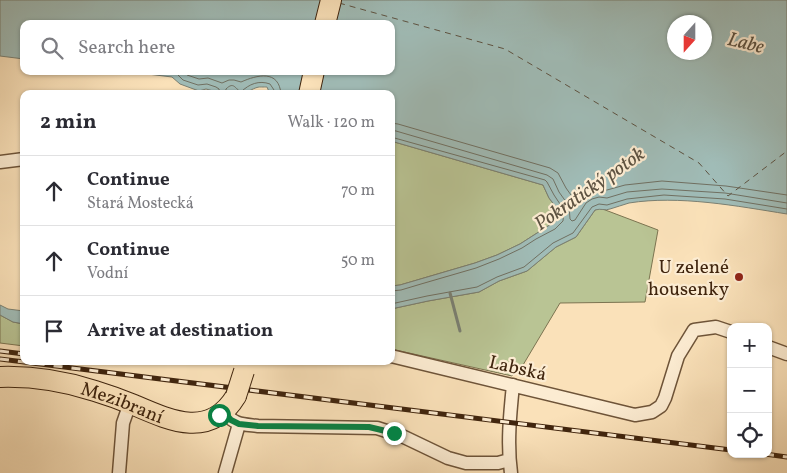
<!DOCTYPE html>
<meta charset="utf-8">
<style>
:root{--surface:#fff;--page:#f2f2f3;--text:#2b2b33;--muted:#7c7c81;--line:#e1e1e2}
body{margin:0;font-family:Vollkorn,serif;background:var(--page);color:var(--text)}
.controls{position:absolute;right:15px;bottom:15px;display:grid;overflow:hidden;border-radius:10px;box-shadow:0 1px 4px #0004}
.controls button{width:45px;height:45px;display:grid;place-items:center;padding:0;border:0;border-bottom:1px solid var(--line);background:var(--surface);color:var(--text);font:25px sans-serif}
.compass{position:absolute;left:667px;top:15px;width:45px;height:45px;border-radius:50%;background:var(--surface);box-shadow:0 1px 4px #0004;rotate:201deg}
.stop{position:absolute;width:15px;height:15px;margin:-11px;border:4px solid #0b8043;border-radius:50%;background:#fff}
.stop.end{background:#0b8043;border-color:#fff;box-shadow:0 1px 5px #0008}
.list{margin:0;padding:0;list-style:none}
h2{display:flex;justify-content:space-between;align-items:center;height:65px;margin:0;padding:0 20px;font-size:21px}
h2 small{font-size:16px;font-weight:400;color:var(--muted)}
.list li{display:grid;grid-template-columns:32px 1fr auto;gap:15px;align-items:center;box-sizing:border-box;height:70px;padding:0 20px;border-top:1px solid var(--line)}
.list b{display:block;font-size:19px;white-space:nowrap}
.list p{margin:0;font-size:16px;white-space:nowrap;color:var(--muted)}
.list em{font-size:16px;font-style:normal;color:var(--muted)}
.icon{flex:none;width:28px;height:28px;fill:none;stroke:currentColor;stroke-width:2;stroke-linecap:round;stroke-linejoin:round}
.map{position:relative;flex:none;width:787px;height:473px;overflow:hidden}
.search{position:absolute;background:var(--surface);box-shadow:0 1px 4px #0004;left:20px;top:20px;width:375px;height:55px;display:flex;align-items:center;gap:12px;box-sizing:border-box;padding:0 18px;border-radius:10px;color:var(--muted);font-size:19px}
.panel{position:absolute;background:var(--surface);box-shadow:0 1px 4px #0004;left:20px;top:90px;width:375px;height:275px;border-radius:10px}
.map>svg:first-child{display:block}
.green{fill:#b9c494;stroke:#7c7451}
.water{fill:#a0bcb7;stroke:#7a8073;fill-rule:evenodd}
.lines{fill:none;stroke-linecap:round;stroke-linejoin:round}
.shore{stroke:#707062;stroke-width:1}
.stream{stroke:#7a8073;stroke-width:3}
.ferry{stroke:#5d5241;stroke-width:1;stroke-dasharray:6 5;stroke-linecap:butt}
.street-casing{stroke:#6e5439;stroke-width:15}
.primary-casing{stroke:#40250e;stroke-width:22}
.street{stroke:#fcecd2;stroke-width:12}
.primary{stroke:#fae1b9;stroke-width:20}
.rail-casing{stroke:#40250e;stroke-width:5}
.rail{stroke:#fcecd2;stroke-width:3;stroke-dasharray:9;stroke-linecap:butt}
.primary-bridge-casing{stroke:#40250e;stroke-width:22;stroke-linecap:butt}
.primary-bridge{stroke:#fae1b9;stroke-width:20}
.route{stroke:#0b8043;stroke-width:6}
.poi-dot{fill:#8f2418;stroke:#fcecd2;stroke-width:2}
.labels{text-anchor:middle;stroke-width:4.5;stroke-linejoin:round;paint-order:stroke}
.poi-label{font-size:19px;fill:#40250e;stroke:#fcecd2;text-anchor:end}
.street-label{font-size:19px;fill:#40250e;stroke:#fcecd2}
.water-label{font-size:20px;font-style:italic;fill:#5d5241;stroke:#fcecd2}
</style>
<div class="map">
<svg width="787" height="473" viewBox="0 0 787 473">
<rect width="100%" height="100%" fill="#fae1b9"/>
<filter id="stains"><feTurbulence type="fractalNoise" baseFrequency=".004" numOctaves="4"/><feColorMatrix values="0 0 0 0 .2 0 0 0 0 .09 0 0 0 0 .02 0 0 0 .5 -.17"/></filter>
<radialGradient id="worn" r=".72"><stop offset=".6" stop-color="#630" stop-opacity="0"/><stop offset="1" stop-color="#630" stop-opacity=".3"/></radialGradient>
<path class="green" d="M391 141 543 185 549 198 559 211V219L520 244 497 255 475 263 400 285 391 286Z
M600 208 658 230 645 302 560 303 523 365 512 376 391 349V309L428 301 479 292 499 281 527 271 556 247 576 237 595 210Z
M0 315 13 322 24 324V346L0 343Z"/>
<path class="water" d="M0 0H787V214C737 206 679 195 629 203 623 205 616 207 610 209 605 211 601 208 595 210L576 237 556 247 527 271 499 281 479 292 428 301 391 309V286L400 285 475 263 497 255 520 244 559 219V211L549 198 543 185 391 141V94H270L267 87C267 87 259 87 259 87 248 89 244 99 232 91L227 93 217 92 206 89 199 91 180 84 172 77 123 71H391V24H24V59L0 56ZM674 22H704V52H674Z
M0 305 8 309 24 311V324L13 322 0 315Z"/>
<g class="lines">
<path class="shore" d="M166 71 175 72 183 80 198 85 207 84 216 87 219 89 220 94
M183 71 187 75 199 79 208 78 222 83 229 80H234L241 82C257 75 279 69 281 94
M225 94 226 89C234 81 235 89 241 92 249 84 259 80 270 84L274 90V94
M391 123 398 124 550 168 558 173 566 188 576 202 585 194 595 190H607L625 185 662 181 726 186 787 195
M391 130 396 131 547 175 553 179 559 192 569 206 570 219 572 221 575 220 586 203 592 199 599 197 607 198 627 192 662 189 725 193 787 203
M391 137 545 180 547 182 554 195 564 210 563 221 555 229 536 239 522 248 499 259 476 268 421 284 401 290 391 291
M391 304 427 296 477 287 497 277 524 267 553 243 573 233 592 207 599 204 607 205 627 199 664 195 725 199 787 209"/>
<path class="stream" d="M450 293 460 331"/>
<path class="ferry" d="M339 3 505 49 699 163 728 196 787 151"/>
<g class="street-casing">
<path id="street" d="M0 162 24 159
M768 347 787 354
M391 356 635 415 652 412 661 406 665 398 678 356 694 330 716 327 731 332
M224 412C235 425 241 424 258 426L377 428 402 436 448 458 466 463H498L509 460
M119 473 123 423 130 403
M225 473 239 424
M511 473C507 444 510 414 513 385"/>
</g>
<g class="primary-casing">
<g id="primary">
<path d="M325 24 331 0"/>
<path d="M309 94 314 71"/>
<path id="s1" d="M0 377C32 376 64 381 95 391 108 395 122 400 134 405 171 421 210 439 236 396"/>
</g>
</g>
<use href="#street" class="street"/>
<use href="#primary" class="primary"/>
<g class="rail-casing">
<path id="rail" d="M0 351 24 354
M0 359 731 450
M765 454 787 457"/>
</g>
<use href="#rail" class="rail"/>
<g class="primary-bridge-casing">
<path id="primary-bridge" d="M236 396 244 371"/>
</g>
<use href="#primary-bridge" class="primary-bridge"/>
</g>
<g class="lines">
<path class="route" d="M219 415 224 412 231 420 239 424 258 426 369 427 394 433"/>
</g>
<circle class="poi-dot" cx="739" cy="277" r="5"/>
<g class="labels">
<g class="poi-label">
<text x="729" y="273">U zelené<tspan x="729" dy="22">housenky</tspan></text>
</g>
<g class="street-label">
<text transform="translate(518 367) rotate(13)" y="7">Labská</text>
<text dy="7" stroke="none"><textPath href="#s1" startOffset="126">Mezibraní</textPath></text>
</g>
<g class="water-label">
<text transform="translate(746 42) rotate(14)" y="7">Labe</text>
<text transform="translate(589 188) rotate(-35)" y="7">Pokratický potok</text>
</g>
</g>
<rect width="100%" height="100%" filter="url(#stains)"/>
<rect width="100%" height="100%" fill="url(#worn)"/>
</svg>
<div class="controls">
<button>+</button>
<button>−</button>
<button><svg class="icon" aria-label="locate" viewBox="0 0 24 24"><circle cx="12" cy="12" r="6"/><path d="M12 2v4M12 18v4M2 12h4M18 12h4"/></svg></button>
</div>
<svg class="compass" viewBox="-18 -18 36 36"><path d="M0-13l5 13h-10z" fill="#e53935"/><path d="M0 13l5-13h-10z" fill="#7c7c81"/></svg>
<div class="stop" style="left:219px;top:415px"></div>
<div class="stop end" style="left:394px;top:433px"></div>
<div class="search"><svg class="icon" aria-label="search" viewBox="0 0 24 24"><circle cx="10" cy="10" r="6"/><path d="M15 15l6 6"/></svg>Search here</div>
<section class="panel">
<h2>2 min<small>Walk · 120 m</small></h2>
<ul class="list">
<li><svg class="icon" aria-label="ahead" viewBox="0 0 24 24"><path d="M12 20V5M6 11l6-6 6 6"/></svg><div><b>Continue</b><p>Stará Mostecká</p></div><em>70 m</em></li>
<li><svg class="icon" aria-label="ahead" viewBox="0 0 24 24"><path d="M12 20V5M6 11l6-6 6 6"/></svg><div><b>Continue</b><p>Vodní</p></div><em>50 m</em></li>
<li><svg class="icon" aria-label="arrive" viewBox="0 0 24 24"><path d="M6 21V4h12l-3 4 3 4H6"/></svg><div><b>Arrive at destination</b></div></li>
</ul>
</section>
</div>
